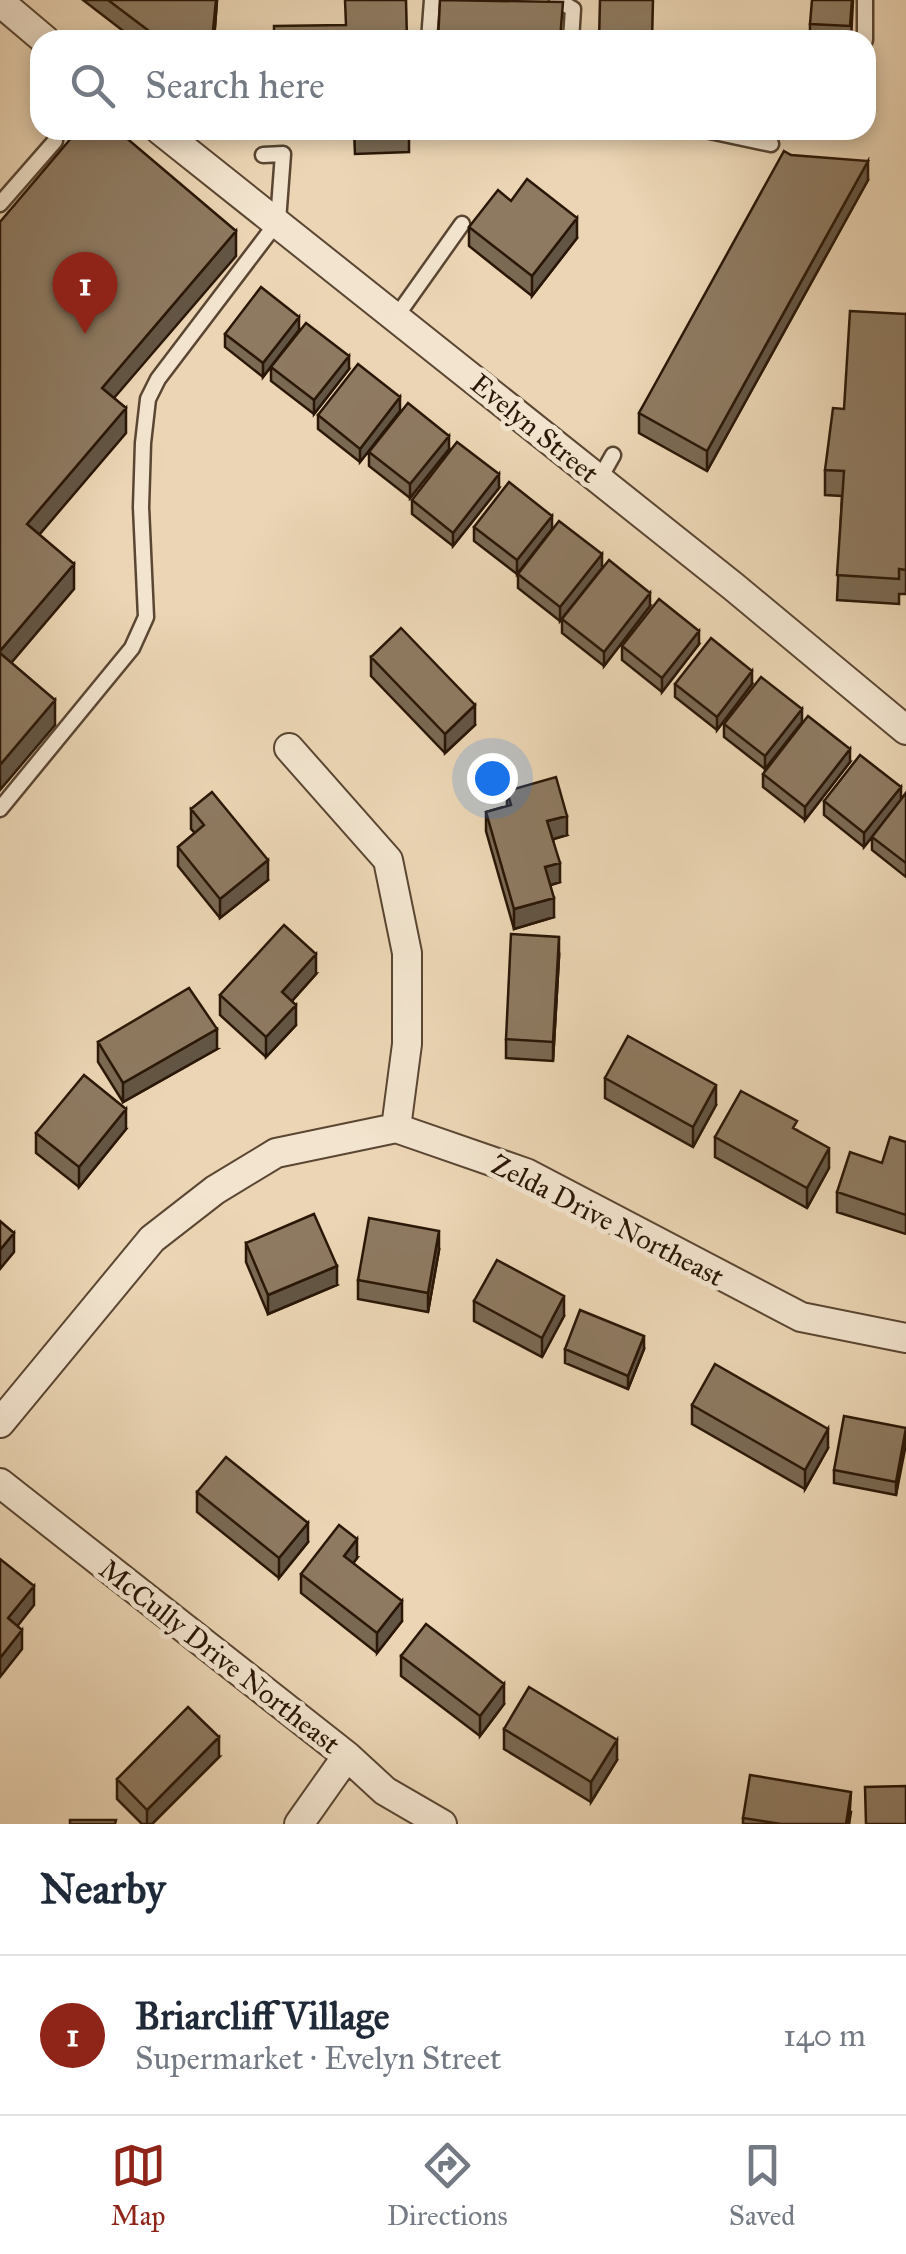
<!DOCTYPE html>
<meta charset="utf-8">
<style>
:root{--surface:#fff;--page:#f6f6f7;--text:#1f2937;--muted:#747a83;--line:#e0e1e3;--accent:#8f2418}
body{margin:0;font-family:"IM FELL Great Primer",serif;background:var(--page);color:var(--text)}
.you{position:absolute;left:492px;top:778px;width:35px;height:35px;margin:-25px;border:8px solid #fff;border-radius:50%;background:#1a73e8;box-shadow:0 0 0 15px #1a73e833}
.badge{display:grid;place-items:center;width:65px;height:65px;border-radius:50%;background:var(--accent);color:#fff;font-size:32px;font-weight:700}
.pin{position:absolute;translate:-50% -82px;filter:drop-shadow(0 2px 5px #0008)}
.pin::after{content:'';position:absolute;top:52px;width:35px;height:30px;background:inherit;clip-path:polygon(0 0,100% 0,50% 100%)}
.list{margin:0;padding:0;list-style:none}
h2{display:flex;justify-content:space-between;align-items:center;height:130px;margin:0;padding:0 40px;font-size:42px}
h2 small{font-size:32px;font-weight:400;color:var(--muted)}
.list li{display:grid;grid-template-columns:65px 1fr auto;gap:30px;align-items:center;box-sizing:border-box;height:160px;padding:0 40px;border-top:2px solid var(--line)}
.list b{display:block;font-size:38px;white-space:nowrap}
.list p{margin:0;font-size:32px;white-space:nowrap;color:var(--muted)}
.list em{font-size:32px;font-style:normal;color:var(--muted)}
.icon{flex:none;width:55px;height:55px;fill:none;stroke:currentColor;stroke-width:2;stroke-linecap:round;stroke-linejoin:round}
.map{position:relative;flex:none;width:906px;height:1824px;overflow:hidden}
.search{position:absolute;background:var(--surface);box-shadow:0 5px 15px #0003;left:30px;right:30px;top:30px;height:110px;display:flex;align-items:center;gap:25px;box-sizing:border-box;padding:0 35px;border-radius:30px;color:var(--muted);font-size:38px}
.sheet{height:290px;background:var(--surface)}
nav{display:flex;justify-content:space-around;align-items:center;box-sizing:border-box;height:140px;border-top:2px solid var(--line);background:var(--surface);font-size:28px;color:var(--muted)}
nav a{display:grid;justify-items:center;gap:5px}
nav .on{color:var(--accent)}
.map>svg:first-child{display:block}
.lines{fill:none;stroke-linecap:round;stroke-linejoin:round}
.service-casing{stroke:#5a4632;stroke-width:19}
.minor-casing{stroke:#5a4632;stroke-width:32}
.service{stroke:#f2e4ce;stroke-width:14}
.minor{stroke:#f2e4ce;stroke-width:28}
.wall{fill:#7a6953;stroke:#2a1707;stroke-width:2.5}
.shaded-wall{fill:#635544;stroke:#2a1707;stroke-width:2.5}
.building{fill:#8e7a61;stroke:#2a1707;stroke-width:2.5}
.labels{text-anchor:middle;stroke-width:10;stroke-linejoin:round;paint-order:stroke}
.street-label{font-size:28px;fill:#2a1707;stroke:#f2e4ce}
</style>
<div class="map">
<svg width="906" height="1824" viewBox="0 0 906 1824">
<rect width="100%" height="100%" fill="#ebd5b4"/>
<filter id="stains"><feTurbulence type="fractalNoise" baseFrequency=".002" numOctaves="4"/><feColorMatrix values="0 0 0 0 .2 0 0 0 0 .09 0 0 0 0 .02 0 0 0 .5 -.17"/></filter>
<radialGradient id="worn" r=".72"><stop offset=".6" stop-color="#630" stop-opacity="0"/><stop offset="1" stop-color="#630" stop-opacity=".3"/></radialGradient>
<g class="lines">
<g class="service-casing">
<path id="service" d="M557 0 573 9 571 40
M865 0V40
M429 40 432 0
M705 130 771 144
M0 204 55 141
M396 317 462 224
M599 480 613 455
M0 809 132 648 146 617 141 507 143 443 148 399 158 379 278 221 283 154 263 155"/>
</g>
<g class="minor-casing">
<path id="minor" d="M0 2 45 40
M160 130 734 587 906 730
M289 748 388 860 407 953V1044L396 1128
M0 1423 152 1239 215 1190 276 1153 396 1128 526 1173 801 1317 906 1338
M0 1483 347 1756 385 1791 442 1824
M299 1824 347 1756"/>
</g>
<use href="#service" class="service"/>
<use href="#minor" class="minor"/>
</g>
<path class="wall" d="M83 0H217L214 40H135Z
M853 0 851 40H810V24Z
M354 130H409V152L355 154Z
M791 155 868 180 707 471 639 433V413Z
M511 201 577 238 532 296 469 246V227Z
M906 314V594H899V604L837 600 842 496 825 495V470L844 409Z
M299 330 263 377 225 347V334Z
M271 367 349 369 314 414 271 381Z
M400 411 360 462 318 429V415Z
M449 449 410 498 369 466V452Z
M499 488 453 546 412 514V500Z
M474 527 552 529 517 574 474 541Z
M602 568 560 621 518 588V574Z
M650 606 604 666 562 633V619Z
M699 644 662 692 622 660V646Z
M371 657 475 725 445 753 371 676Z
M675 684H752L717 730 675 697Z
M802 722 765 769 724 737V724Z
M850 762 805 820 763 787V774Z
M507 791 567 835 553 839 560 882 550 885 554 917 514 929 486 831V812L507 806Z
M906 793V877L872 850V837L864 847 824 815V801L901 800Z
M191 809 268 880 220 918 178 866V847L195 833 191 829Z
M559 957 553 1061 506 1058V1039Z
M316 974 292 1001 296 1025 266 1057 220 1015V995Z
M98 1042 217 1049 123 1102 98 1062Z
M605 1078 716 1105 693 1147 605 1098Z
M126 1129 79 1187 36 1153V1133Z
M797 1130 829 1168 807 1208 715 1157V1137Z
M906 1142V1234L837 1212V1192L882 1163Z
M246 1243 337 1285 268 1314 246 1262Z
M439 1250 428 1312 358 1299V1280Z
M474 1301 564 1316 542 1357 474 1321Z
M565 1349H644L628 1389 565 1363Z
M692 1405 828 1448 805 1489 692 1424Z
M906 1428 896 1495 834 1483V1470Z
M197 1492 308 1542 279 1578 197 1512Z
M357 1558 353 1563 402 1621 377 1653 301 1593V1574Z
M401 1656 504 1704 480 1736 401 1676Z
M504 1729 617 1760 591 1802 504 1749Z
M219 1757 152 1824H142L117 1799V1779Z
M851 1812 849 1824H743V1818Z"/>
<path class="shaded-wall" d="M216 0H217L214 40H212Z
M868 161V180L707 471V451Z
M577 218V238L532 296V276Z
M236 231V256L102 412V388Z
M299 317V330L263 377V363Z
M349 356V369L314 414V400Z
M400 397V411L360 462V449Z
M126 408V433L27 549V524Z
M449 436V449L410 498V484Z
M499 474V488L453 546V533Z
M552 516V529L517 574V560Z
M602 554V568L560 621V607Z
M74 564V589L0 676V651Z
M650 593V606L604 666V652Z
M699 631V644L662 692V678Z
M752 671V684L717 730V717Z
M55 700V725L0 790V765Z
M475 705V725L445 753V734Z
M802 709V722L765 769V756Z
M850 749V762L805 820V807Z
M901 787V800L864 847V833Z
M567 816V835L547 841V821Z
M268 860V880L220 918V899Z
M560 863V882L545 887V867Z
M554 898V917L514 929V909Z
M559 937V957L553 1061V1042Z
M316 954V974L282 1012V992Z
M296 1005V1025L266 1057V1037Z
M217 1029V1049L123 1102V1083Z
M716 1085V1105L693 1147V1127Z
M126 1109V1129L79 1187V1167Z
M829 1148V1168L807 1208V1188Z
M439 1231V1250L428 1312V1293Z
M14 1233V1252L0 1269V1250Z
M337 1266V1285L268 1314V1295Z
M564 1296V1316L542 1357V1338Z
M644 1336V1349L628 1389V1376Z
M828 1429V1448L805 1489V1470Z
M906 1430V1444L896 1495V1482Z
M308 1523V1542L279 1578V1558Z
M357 1539V1558L344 1576V1556Z
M34 1586V1605L8 1638V1618Z
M402 1601V1621L377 1653V1633Z
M22 1630V1649L0 1677V1658Z
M504 1684V1704L480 1736V1716Z
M219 1737V1757L152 1824H147V1810Z
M617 1740V1760L591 1802V1782Z
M851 1792 849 1824H846Z"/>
<path class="building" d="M108 0H216L212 40H161Z
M345 0H406L407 40H274V26L346 25Z
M440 0 563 2 560 40H438Z
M600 0H653L652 40H599Z
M812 0H852L850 26 810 24Z
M78 130H117L236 231 102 388 126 408 27 524 74 564 0 651V222Z
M784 151 791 155 868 161 707 451 639 413Z
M527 179 577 218 532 276 469 227 498 190 511 201Z
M261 287 299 317 263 363 225 334Z
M850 311 906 314V570L899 569V579L837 575 844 471 825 470 833 408 844 409Z
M306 323 349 356 314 400 271 367Z
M358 364 400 397 360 449 318 415Z
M408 403 449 436 410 484 369 452Z
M457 442 499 474 453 533 412 500Z
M509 482 552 516 517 560 474 527Z
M559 521 602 554 560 607 518 574Z
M609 560 650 593 604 652 562 619Z
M659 599 699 631 662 678 622 646Z
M401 628 475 705 445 734 371 657Z
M711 638 752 671 717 717 675 684Z
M0 653 55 700 0 765Z
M761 677 802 709 765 756 724 724Z
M808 716 850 749 805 807 763 774Z
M860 755 901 787 864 833 824 801Z
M556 777 567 816 547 821 560 863 545 867 554 898 514 909 486 812 511 805 507 791Z
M212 792 268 860 220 899 178 847 204 825 191 809Z
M906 793V863L872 837Z
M284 925 316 954 282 992 296 1005 266 1037 220 995Z
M511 934 559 937 553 1042 506 1039Z
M189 988 217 1029 123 1083 98 1042Z
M628 1036 716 1085 693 1127 605 1078Z
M84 1075 126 1109 79 1167 36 1133Z
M741 1091 797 1121 793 1128 829 1148 807 1188 715 1137Z
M890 1137 906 1142V1215L837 1192 850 1152 882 1163Z
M314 1214 337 1266 268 1295 246 1243Z
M369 1218 439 1231 428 1293 358 1280Z
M0 1221 14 1233 0 1250Z
M497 1260 564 1296 542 1338 474 1301Z
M580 1310 644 1336 628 1376 565 1349Z
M715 1364 828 1429 805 1470 692 1405Z
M844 1416 906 1428 896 1482 834 1470Z
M226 1457 308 1523 279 1558 197 1492Z
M339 1525 357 1539 344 1556 402 1601 377 1633 301 1574Z
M0 1559 34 1586 8 1618 22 1630 0 1658Z
M426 1624 504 1684 480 1716 401 1656Z
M529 1687 617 1740 591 1782 504 1729Z
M188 1707 219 1737 147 1810 117 1779Z
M750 1775 851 1792 846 1824H781L743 1818Z
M906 1786V1824H866L865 1787Z
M70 1820H116L115 1824H70Z"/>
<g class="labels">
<g class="street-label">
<text transform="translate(535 428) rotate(39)" y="10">Evelyn Street</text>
<text transform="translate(608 1220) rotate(27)" y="10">Zelda Drive Northeast</text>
<text transform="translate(220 1656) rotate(38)" y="10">McCully Drive Northeast</text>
</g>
</g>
<rect width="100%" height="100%" filter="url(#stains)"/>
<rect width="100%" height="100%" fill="url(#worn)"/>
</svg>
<div class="you"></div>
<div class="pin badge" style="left:85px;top:334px">1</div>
<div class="search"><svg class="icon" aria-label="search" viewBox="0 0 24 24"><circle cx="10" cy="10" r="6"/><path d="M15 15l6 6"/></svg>Search here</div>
</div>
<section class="sheet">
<h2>Nearby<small></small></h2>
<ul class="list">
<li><span class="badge">1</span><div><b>Briarcliff Village</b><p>Supermarket · Evelyn Street</p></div><em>140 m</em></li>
</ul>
</section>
<nav>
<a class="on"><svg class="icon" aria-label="map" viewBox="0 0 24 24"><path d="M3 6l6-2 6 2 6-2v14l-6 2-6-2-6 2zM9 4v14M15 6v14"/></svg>Map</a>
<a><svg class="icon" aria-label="directions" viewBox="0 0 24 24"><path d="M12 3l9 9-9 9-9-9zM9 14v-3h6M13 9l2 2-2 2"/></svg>Directions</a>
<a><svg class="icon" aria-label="saved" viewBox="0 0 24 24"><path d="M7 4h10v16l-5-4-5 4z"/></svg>Saved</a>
</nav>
